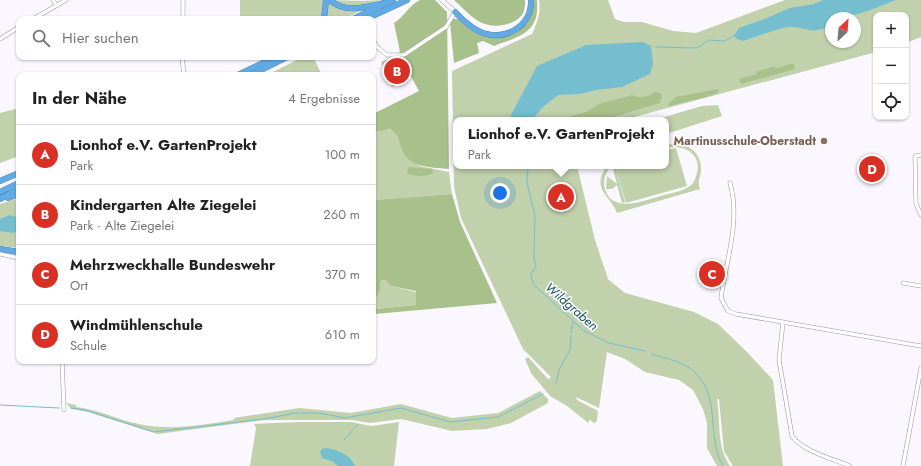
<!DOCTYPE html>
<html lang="de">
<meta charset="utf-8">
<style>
:root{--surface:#fff;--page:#f2f2f2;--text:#222;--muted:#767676;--line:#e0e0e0;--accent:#d93025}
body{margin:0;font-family:Jost,sans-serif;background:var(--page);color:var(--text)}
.controls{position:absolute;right:12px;top:12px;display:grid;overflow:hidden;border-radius:8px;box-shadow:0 1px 3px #0004}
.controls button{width:36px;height:36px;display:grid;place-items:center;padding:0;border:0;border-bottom:1px solid var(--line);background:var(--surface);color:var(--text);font:20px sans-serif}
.compass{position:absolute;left:825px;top:12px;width:36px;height:36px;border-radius:50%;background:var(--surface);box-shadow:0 1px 3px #0004;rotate:26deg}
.you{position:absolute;left:500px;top:193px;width:14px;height:14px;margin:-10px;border:3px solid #fff;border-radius:50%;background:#1a73e8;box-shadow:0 0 0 6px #1a73e833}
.badge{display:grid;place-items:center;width:26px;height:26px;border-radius:50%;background:var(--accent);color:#fff;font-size:13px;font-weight:700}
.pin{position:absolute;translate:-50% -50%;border:2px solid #fff;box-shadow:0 1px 4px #0006}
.popup{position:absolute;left:453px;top:117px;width:216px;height:52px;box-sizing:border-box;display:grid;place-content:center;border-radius:8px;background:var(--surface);filter:drop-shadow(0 1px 3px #0005);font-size:13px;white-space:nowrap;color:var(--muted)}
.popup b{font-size:15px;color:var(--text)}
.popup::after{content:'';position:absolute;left:50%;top:100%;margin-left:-8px;border:8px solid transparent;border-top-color:var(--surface)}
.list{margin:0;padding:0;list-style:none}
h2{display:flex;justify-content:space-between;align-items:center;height:52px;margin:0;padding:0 16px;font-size:17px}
h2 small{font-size:13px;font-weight:400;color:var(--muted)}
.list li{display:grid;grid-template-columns:26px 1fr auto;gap:12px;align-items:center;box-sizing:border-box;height:60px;padding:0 16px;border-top:1px solid var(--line)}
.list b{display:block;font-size:15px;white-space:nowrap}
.list p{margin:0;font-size:13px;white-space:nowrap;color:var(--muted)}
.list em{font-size:13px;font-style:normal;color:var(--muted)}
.icon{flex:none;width:22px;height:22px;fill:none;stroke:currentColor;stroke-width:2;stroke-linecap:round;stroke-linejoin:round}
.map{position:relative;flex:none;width:921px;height:466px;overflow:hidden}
.search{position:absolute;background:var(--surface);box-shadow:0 1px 3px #0004;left:16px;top:16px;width:360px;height:44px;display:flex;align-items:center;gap:10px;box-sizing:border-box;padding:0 14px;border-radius:8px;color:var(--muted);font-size:15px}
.panel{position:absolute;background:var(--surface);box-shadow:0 1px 3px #0004;left:16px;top:72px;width:360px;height:292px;border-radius:8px}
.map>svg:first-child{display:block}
.green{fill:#c0d1ac;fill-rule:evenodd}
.forest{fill:#a8c08a;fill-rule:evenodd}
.water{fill:#74bed0}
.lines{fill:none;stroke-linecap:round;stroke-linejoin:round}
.stream{stroke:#74bed0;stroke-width:1}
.minor-casing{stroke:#9c94a3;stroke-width:4.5}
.tertiary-casing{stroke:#9c94a3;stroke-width:5}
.trunk-casing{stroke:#3c75a6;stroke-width:6}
.minor{stroke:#fff;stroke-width:3.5}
.tertiary{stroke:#fff;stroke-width:4}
.trunk{stroke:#62aae3;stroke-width:5.5}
.education-dot{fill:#8d6e63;stroke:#fff;stroke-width:1.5}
.labels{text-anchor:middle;stroke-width:3;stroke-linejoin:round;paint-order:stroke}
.education-label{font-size:12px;font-weight:bold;fill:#785e54;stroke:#fff;text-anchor:end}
.water-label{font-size:13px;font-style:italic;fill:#145360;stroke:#fff}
</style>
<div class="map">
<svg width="921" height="466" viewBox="0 0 921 466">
<rect width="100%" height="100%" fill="#faf7fe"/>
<path class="green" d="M240 0H323L322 19H240Z
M332 0 362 1 380 0C361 7 351 10 332 0Z
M539 0H608L615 19 624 22H642L673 31 696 33 785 0H921V37L906 43V15H876V52L623 120H456V166H577L595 240 608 279 625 293 694 312 718 324 747 352 773 380 783 466H733L724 451 719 399H717C721 423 716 445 730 466H717L707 448V423L703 409 693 390 679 380 645 372 625 359 607 352 599 408 576 397 577 400 598 411 597 421 594 423 590 420H589V423L587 422 567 406 550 396 531 373 525 359 528 357 548 379 550 378 551 377 523 349 461 218 454 187 452 71 532 34C537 23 541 13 539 0ZM831 18H855V42H831Z
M327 2 340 9 362 10 344 19H326Z
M303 57H313L322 75H267Z
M389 58 402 60 411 77 392 87 381 62Z
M718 105 722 116 666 134V120H654L702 106Z
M19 108V156L0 163V113Z
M385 129 394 130 403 152 420 166 449 172 452 194 373 200V132Z
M678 143C692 146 702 156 701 171 700 179 697 181 700 189L617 213C611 196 590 189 607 166H615L625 202 622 203 617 185 612 189H606L607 176 617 184 612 166C606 171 604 178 604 185 609 215 643 201 661 196 670 193 682 192 690 186 694 183 696 178 697 173 702 153 682 144 666 148V145Z
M676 148 687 186 626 203 615 166H666V150Z
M19 198V248L0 246V204Z
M385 280 391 286 416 292V305L375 309V314H373V295L374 301 380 291V281Z
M540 391 548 399V403L511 423 487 429 452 431 401 419 370 423 352 420H264L158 434 88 412 71 409 66 403 76 405V407C98 409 118 420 139 424 171 431 202 425 234 420V418L299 408 351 413 401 404 452 418 498 413Z
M298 422H351L371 426 399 422 394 466H250L256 428 254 424Z"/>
<path class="forest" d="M420 0H435L447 12 449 169C428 167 407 168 400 145 398 138 396 132 390 129L373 132V114L419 91 402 60 389 58 400 52 394 23C405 16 409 5 420 0Z
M454 0H525C525 5 525 11 522 15 512 27 491 29 478 21 469 15 462 7 454 0Z
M533 0H537C540 33 520 36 494 46L483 41 477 43 479 53 454 63 450 22 452 19H459L470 29 506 36 518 31 526 24 532 12Z
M789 64H794L795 69 741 84 739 79 757 74 756 72 775 66V69Z
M717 89 719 92 706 97 669 106 668 104 676 97Z
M655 92 660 93 662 96 660 103 603 120H567L571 116 586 112 599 104 632 95C640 99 648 97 655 92Z
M409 167 432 169 433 173C426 177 414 177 407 173Z
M452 194 460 222 497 303 375 314 373 295V200ZM385 280 391 286 416 291V305L375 309 374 301 380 291V281Z"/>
<path class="water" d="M823 0H896C875 8 854 18 831 18V25C811 36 807 26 788 27 780 28 751 38 743 41L737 39 734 36 739 28 762 20 790 8 814 4Z
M643 42 651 46 653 64 650 74 622 87 596 90 580 94 558 95 542 108 532 120H511V115L537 66 586 45Z
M10 215 19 218V231L12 233 0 231V219Z
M327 448C338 450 351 455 355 466H338L332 461 322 458 320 452 322 449Z"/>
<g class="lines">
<path class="stream" d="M656 47 697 48 709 40 725 41 735 35
M528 168 527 183 535 215 534 258 536 266 531 274 533 284 583 330 609 343 645 351
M571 333 573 322
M651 354C663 358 681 361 691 369 723 394 705 435 723 466
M556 383 559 370 570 350 571 336
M0 405 59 408
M71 408 85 410 154 432 264 419 296 413H320L344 418 401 408 450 422 498 417 543 394
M344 440 358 424"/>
<g class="minor-casing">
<path id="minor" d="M53 0 56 5
M33 19 66 0
M183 19V0
M0 39 19 27
M373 40 378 48 387 55H404L446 27 455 12
M182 57 184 75
M921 155 915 156 916 204 921 215
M730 183C741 221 726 260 721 298L728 311 736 314 921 346
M0 254 19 258
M903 283 921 286
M783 322 779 360 792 436C802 451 833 459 850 466
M62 361 64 410
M903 466 921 368"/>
</g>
<g class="tertiary-casing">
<path id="tertiary" d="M442 0 455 12"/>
</g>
<g class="trunk-casing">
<path id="trunk" d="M330 0C346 15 369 6 388 2
M455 12C463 20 472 29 483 33 507 41 532 25 531 0
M324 19 326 0
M353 19 393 0
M366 19 407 0
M238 75 275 57
M251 75 287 57
M0 181 19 173
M0 192 19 183
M8 198 19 194
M0 199 19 189
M0 249 19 252"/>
</g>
<use href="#minor" class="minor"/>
<use href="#tertiary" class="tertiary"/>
<use href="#trunk" class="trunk"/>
</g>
<circle class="education-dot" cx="824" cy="141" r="4"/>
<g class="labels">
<g class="education-label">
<text x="816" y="145">Martinusschule-Oberstadt</text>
</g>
<g class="water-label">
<text transform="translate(572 306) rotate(41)" y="5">Wildgraben</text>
</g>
</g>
</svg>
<div class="controls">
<button>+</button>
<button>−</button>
<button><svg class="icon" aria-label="locate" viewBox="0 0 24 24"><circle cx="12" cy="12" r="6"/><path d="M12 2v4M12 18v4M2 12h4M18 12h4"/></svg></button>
</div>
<svg class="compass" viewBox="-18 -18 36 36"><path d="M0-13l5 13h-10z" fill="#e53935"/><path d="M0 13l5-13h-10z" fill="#767676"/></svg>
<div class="you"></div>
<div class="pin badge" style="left:561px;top:197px">A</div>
<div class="popup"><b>Lionhof e.V. GartenProjekt</b>Park</div>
<div class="pin badge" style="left:397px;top:71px">B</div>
<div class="pin badge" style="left:712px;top:274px">C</div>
<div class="pin badge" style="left:872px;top:169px">D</div>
<div class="search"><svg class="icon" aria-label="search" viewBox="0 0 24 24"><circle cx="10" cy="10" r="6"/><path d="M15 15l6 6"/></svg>Hier suchen</div>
<section class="panel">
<h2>In der Nähe<small>4 Ergebnisse</small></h2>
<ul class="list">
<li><span class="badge">A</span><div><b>Lionhof e.V. GartenProjekt</b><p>Park</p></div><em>100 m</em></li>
<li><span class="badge">B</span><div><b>Kindergarten Alte Ziegelei</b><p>Park · Alte Ziegelei</p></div><em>260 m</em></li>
<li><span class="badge">C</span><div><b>Mehrzweckhalle Bundeswehr</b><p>Ort</p></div><em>370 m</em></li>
<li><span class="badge">D</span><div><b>Windmühlenschule</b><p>Schule</p></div><em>610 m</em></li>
</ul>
</section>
</div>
